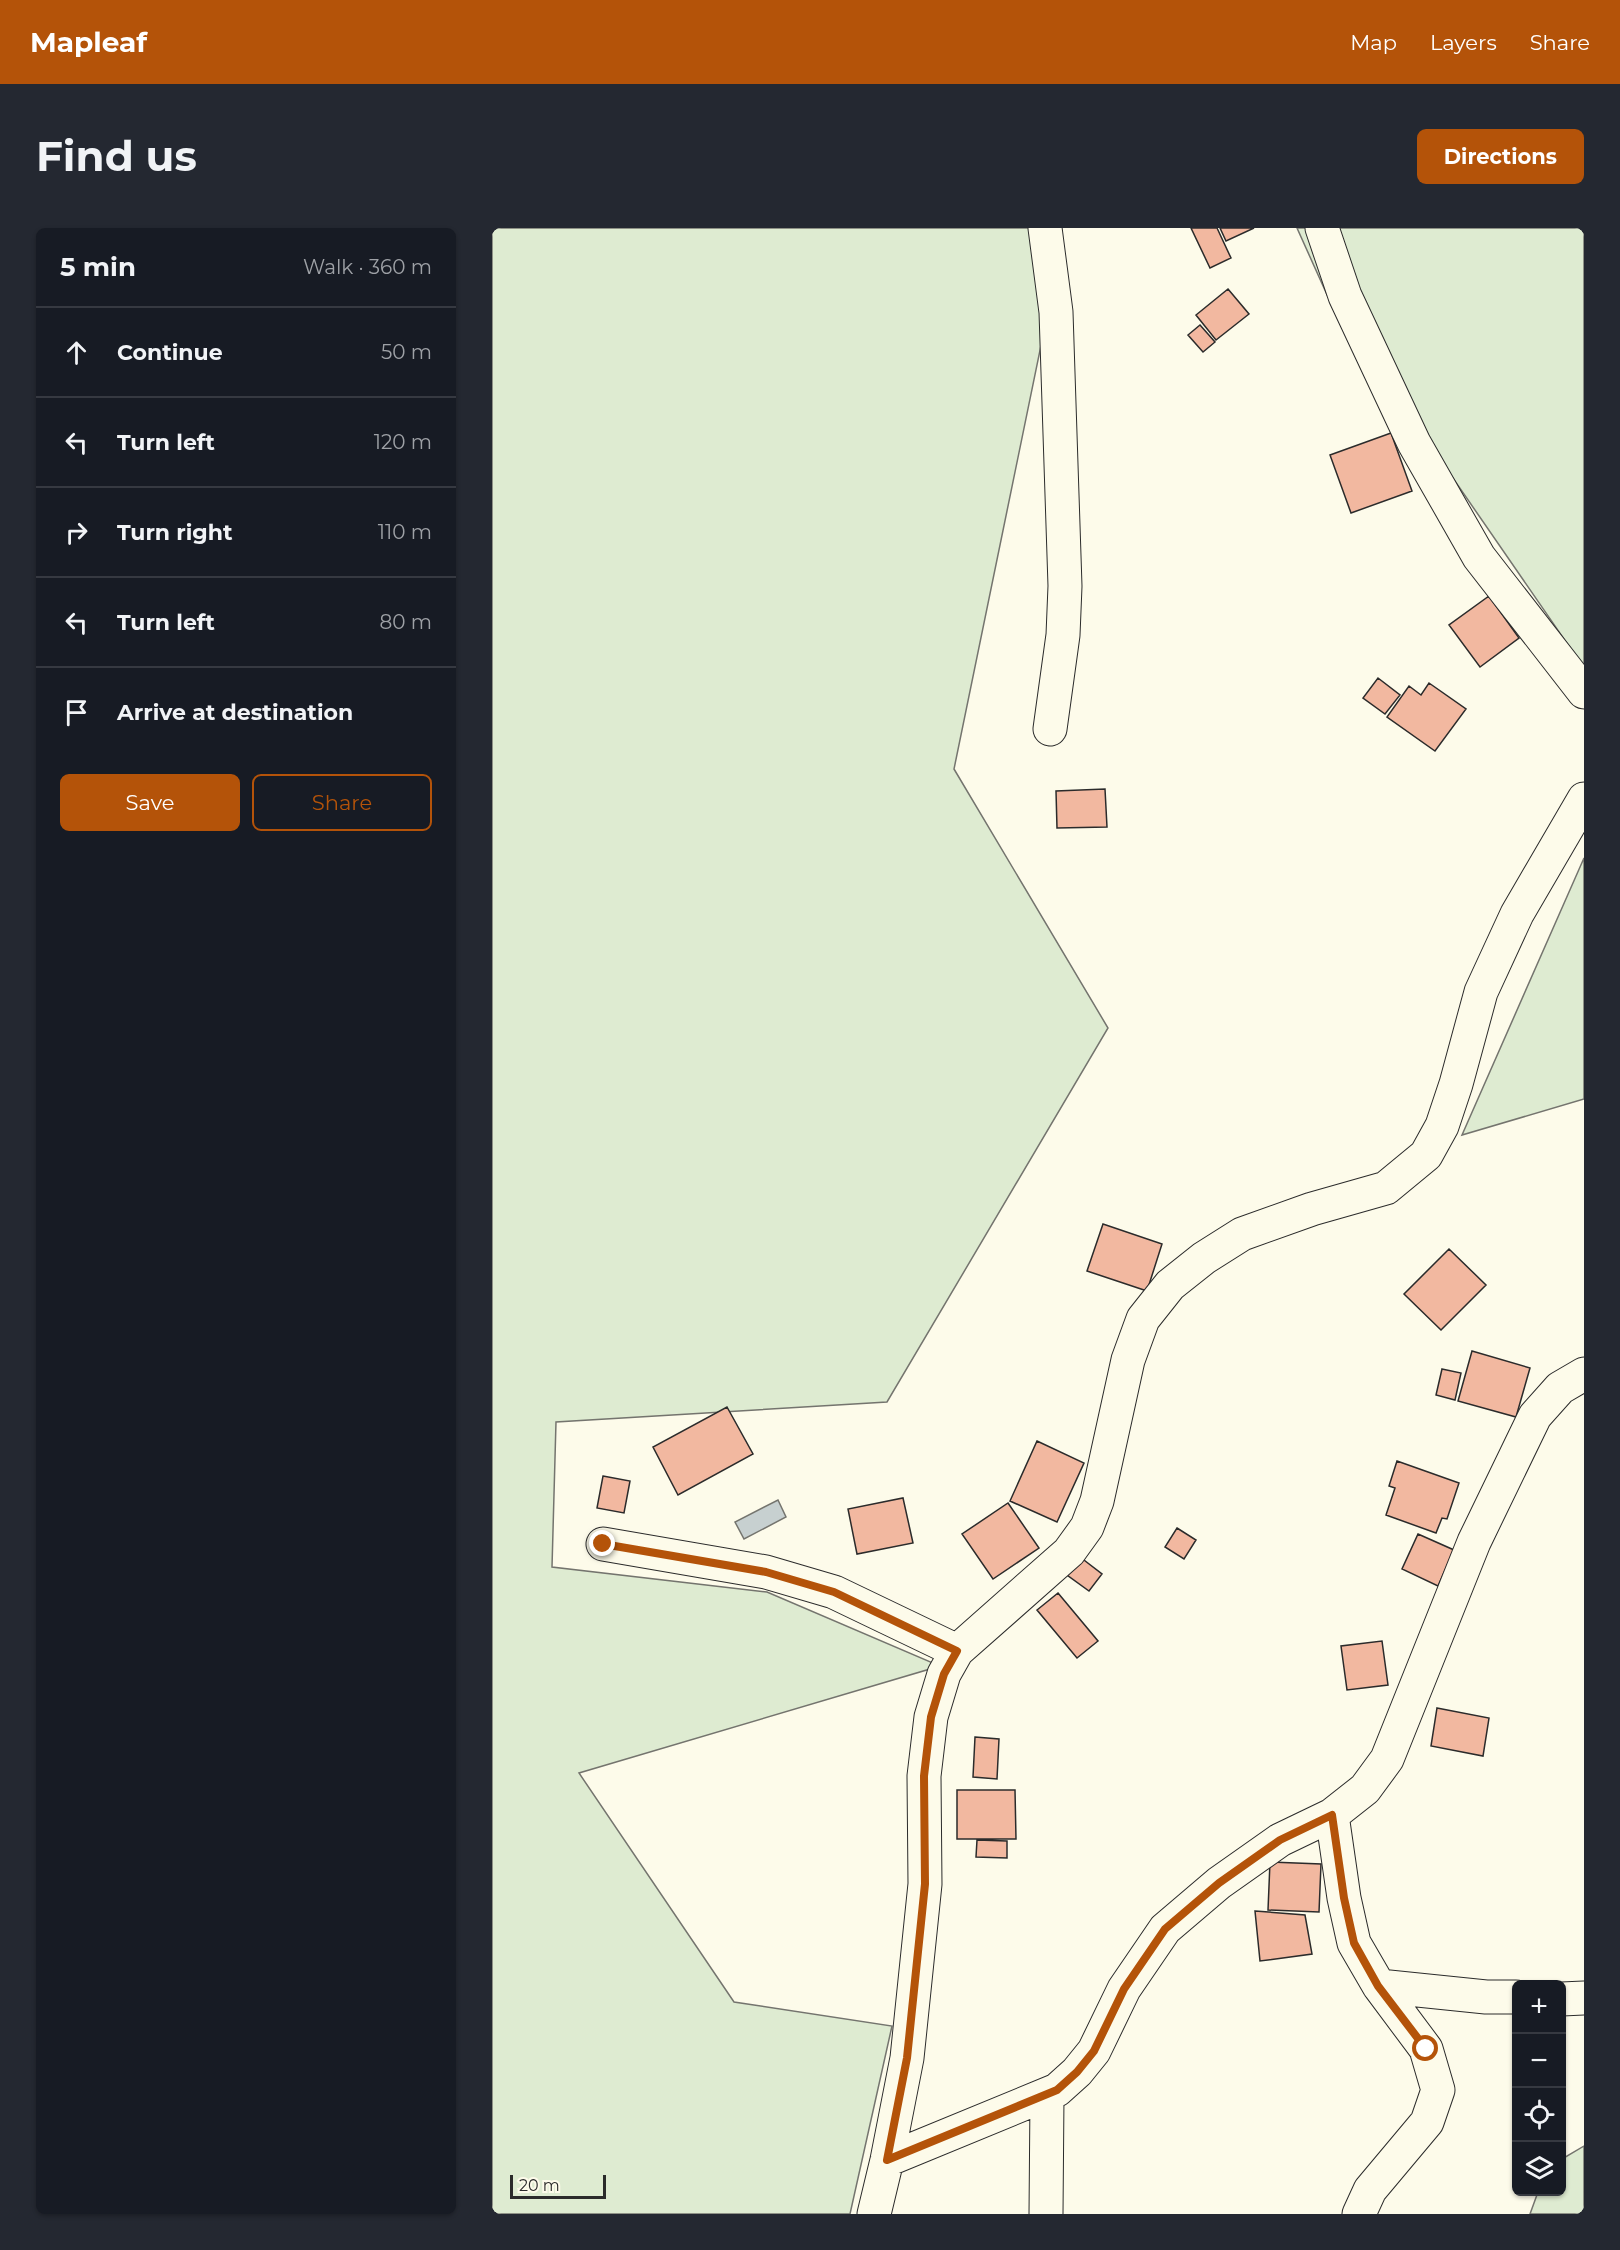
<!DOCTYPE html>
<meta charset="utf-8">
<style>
:root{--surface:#171b24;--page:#242831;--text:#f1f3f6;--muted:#9ea1a6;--line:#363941;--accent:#b45309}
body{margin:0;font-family:Montserrat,sans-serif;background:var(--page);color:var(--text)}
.controls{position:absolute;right:18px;bottom:18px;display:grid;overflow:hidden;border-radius:9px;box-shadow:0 2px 4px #0004}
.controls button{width:54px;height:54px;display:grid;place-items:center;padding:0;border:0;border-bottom:2px solid var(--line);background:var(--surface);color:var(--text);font:30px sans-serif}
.scale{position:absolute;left:18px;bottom:15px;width:96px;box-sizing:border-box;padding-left:6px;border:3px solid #2b2b2b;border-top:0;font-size:16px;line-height:21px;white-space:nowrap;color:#2b2b2b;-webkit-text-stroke:4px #fdfbea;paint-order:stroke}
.stop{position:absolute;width:18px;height:18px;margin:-14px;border:4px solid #b45309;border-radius:50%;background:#fff}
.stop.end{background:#b45309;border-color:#fff;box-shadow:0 2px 6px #0008}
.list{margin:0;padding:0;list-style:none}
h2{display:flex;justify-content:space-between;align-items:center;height:78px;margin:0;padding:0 24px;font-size:26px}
h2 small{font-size:20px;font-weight:400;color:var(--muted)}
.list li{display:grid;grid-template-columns:39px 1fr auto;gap:18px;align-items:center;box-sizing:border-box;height:90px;padding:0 24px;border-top:2px solid var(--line)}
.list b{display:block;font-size:22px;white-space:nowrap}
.list em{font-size:20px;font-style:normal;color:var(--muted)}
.actions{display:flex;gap:12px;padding:18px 24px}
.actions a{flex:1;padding:14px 0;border:2px solid var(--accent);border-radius:9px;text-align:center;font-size:21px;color:var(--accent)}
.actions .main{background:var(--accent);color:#fff}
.icon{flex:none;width:33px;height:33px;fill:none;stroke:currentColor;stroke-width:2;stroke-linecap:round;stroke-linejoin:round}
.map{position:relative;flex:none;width:1092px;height:1986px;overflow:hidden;border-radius:9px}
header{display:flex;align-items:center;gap:36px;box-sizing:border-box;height:84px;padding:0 30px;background:var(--accent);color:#fff}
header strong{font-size:28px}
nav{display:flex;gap:33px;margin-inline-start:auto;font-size:21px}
.intro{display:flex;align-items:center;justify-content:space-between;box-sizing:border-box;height:144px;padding:0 36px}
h1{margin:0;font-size:42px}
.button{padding:15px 27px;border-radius:9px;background:var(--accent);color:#fff;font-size:21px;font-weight:700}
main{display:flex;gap:36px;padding:0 36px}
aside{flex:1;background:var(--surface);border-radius:9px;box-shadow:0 2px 4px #0004}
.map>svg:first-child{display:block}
.green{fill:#deebd1;stroke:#74746e;stroke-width:1.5}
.water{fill:#c7d0d0;stroke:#74746e;stroke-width:1.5}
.building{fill:#f2b8a0;stroke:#2b2b2b;stroke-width:1.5}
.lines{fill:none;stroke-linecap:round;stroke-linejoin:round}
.minor-casing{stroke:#2b2b2b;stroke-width:35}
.minor{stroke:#fdfbea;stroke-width:33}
.route{stroke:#b45309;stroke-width:8}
</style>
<header>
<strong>Mapleaf</strong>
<nav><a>Map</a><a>Layers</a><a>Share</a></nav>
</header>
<div class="intro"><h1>Find us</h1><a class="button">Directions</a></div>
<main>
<aside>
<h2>5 min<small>Walk · 360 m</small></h2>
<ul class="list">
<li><svg class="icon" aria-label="ahead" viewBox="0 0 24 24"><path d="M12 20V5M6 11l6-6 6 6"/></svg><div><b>Continue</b></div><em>50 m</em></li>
<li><svg class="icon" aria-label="left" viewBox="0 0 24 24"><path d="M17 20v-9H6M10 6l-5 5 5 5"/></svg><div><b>Turn left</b></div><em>120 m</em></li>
<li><svg class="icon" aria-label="right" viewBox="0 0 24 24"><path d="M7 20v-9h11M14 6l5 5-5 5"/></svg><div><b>Turn right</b></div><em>110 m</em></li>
<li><svg class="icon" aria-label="left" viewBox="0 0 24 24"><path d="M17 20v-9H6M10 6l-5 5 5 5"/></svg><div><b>Turn left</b></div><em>80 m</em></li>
<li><svg class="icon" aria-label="arrive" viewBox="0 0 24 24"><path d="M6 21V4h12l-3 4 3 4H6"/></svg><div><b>Arrive at destination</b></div></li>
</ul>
<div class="actions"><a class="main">Save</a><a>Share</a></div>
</aside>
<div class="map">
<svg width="1092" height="1986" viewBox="0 0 1092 1986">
<rect width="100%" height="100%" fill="#fdfbea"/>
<path class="green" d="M0 0H558L569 20 462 541 616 800 395 1174 64 1194 60 1339 275 1364 448 1438 87 1545 242 1774 400 1798 358 1986H0Z
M805 0H1092V440L836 69Z
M1092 630V871L970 907Z
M1092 1918V1986H1038L1046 1964H1070V1931Z"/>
<path class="water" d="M286 1272 294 1289 252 1311 243 1294Z"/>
<path class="building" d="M699 0H725L739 30 718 40Z
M728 0H762L734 13Z
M736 61 757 86 724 112 704 87Z
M708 97 723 114 711 124 696 107Z
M899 205 920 263 859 285 838 227Z
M997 368 1027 410 988 439 957 397Z
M886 450 908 467 893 486 871 470Z
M937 455 974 481 943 523 895 489 917 458 929 467Z
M613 561 615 599 565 600 564 563Z
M611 996 670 1016 655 1063 595 1043Z
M957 1021 994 1057 949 1102 912 1066Z
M980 1123 1038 1140 1024 1189 966 1173Z
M950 1141 969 1145 963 1172 944 1167Z
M235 1179 261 1226 186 1267 161 1219Z
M545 1213 592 1235 565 1294 518 1273Z
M905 1233 967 1255 955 1291 950 1290 944 1305 894 1287 903 1260 897 1258Z
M111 1248 138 1253 132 1285 105 1280Z
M411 1270 421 1315 365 1326 356 1281Z
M516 1275 547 1320 501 1351 470 1306Z
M685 1300 704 1312 692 1331 673 1319Z
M926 1306 962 1322 946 1358 910 1341Z
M588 1329 610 1346 597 1363 575 1347Z
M566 1365 606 1413 585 1430 545 1382Z
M890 1413 896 1457 855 1462 849 1418Z
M945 1480 997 1490 991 1528 939 1518Z
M483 1509 507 1511 505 1551 481 1549Z
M465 1562H523L524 1611H465Z
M485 1612 515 1613V1630L484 1629Z
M778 1634 829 1636 827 1684 776 1682Z
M763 1683 813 1687 820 1726 768 1733Z"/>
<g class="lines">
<g class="minor-casing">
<path id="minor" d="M553 0 564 84 573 358 571 407 558 501
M830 0 853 68 922 215 987 329 1092 464
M111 1316 274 1344 342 1364 465 1423
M840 1587 852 1670 862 1715 887 1758 934 1821 946 1862 935 1894 878 1962 867 1986
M887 1758 994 1769H1024
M1070 1771 1092 1770
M395 1932 565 1862 585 1844 602 1823 632 1761 673 1701 727 1655 788 1612 840 1587 873 1561 895 1531 982 1314 1043 1188 1068 1160 1092 1146
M382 1986 395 1932 415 1830 433 1656 432 1548 439 1489 452 1446 465 1423 577 1324 595 1299 605 1273 636 1132 651 1091 678 1057 712 1030 750 1006 820 981 894 960 934 927 950 898 964 856 989 764 1025 686 1092 571
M554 1986 555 1868"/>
</g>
<use href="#minor" class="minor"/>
</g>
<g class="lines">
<path class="route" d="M111 1316 274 1344 342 1364 465 1423 452 1446 439 1489 432 1548 433 1656 415 1830 395 1932 565 1862 585 1844 602 1823 632 1761 673 1701 727 1655 788 1612 840 1587 852 1670 862 1715 886 1758 934 1821"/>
</g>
</svg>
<div class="controls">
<button>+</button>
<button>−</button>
<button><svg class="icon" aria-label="locate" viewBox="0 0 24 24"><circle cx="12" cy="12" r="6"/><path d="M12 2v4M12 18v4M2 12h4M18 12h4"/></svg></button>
<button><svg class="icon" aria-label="layers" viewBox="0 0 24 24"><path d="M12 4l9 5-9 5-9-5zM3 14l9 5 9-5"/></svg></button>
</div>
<div class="scale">20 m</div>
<div class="stop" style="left:934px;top:1821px"></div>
<div class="stop end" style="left:111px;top:1316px"></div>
</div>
</main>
